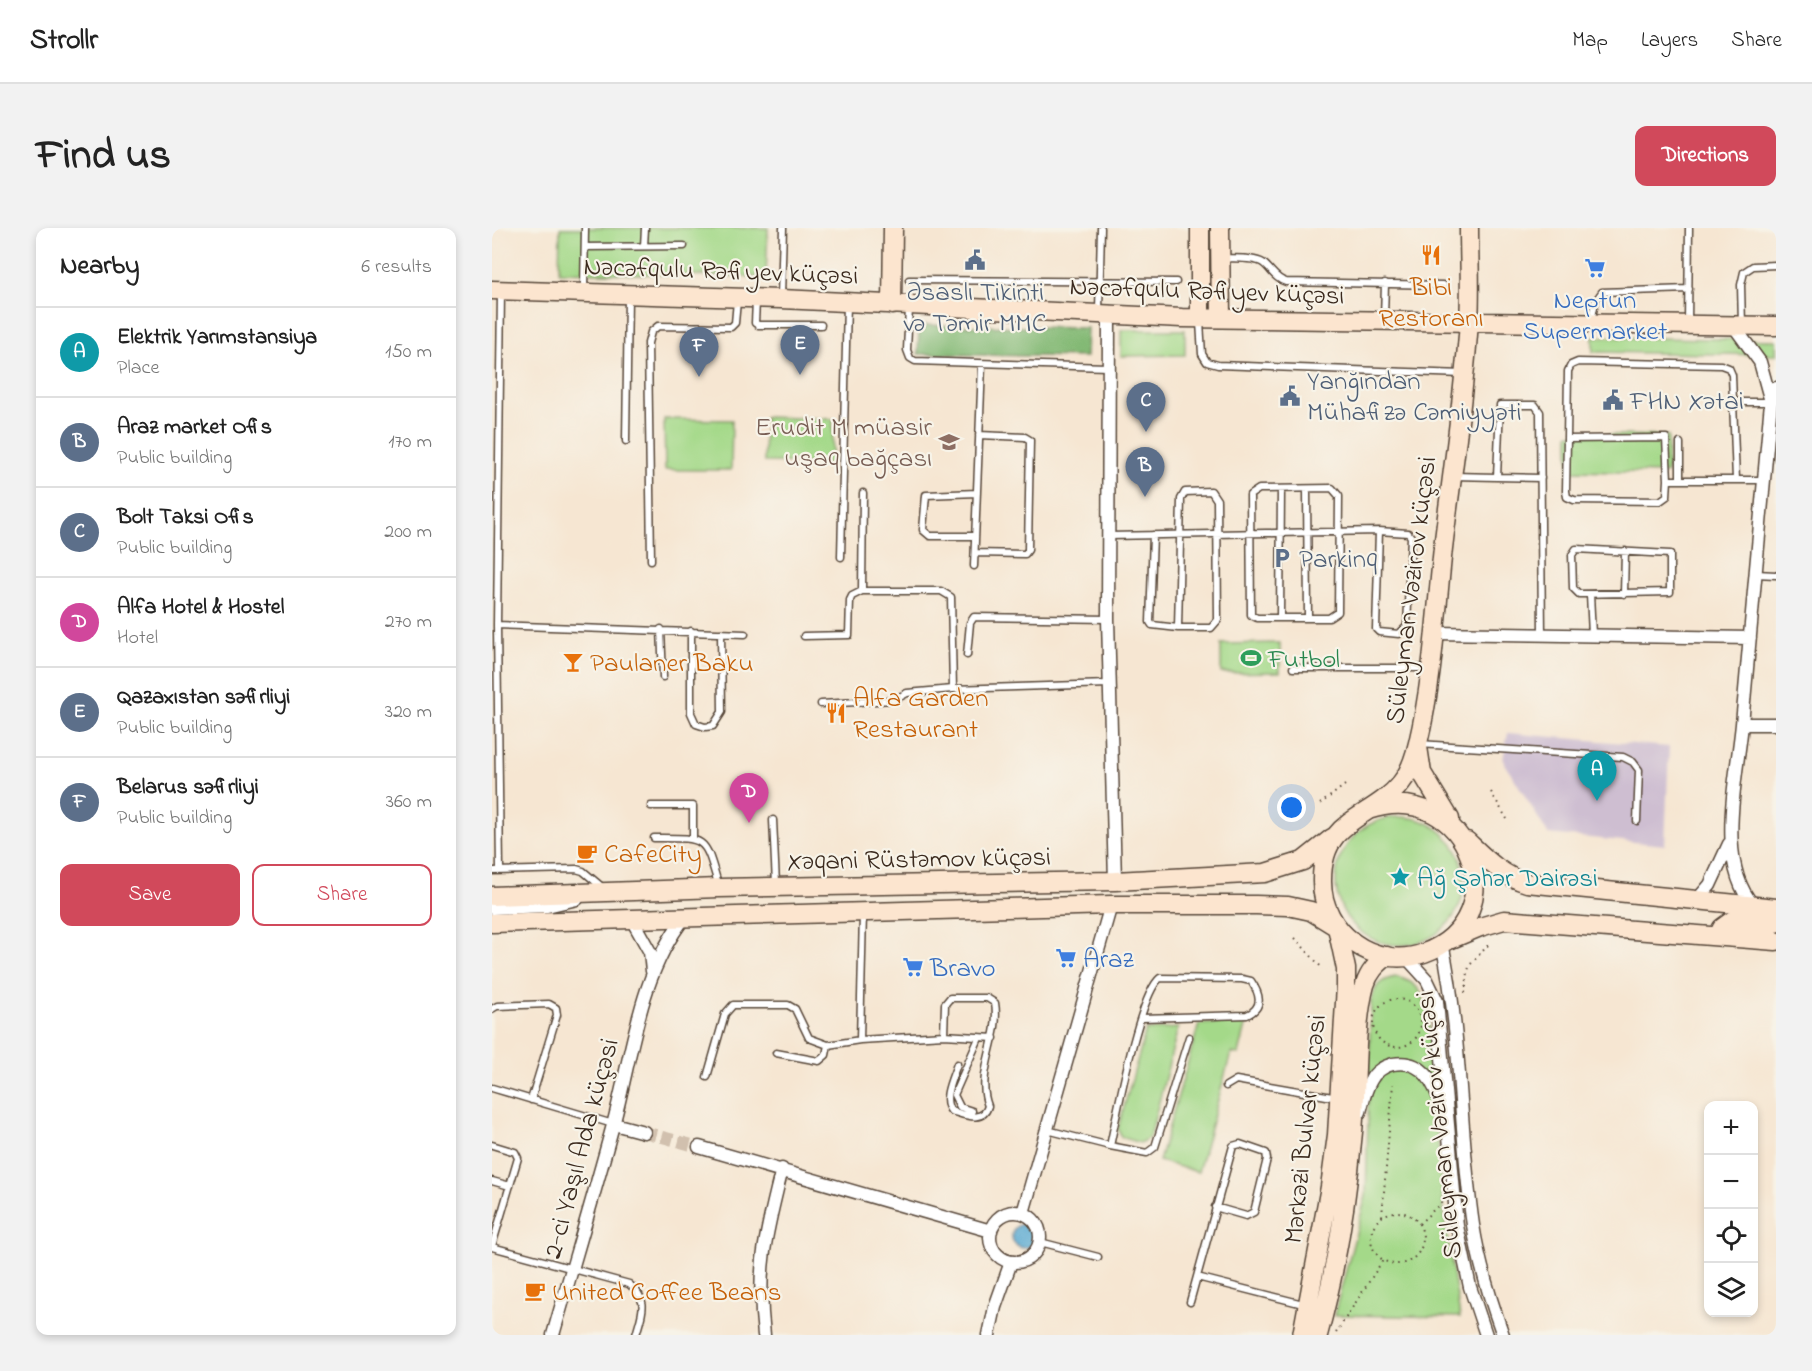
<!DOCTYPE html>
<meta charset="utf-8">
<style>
:root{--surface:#fff;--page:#f2f2f2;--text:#222;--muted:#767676;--line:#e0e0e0;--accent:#d1495b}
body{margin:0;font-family:"Indie Flower",sans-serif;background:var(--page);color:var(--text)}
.controls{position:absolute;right:18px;bottom:18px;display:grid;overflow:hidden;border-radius:12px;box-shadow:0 3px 9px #0003}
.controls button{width:54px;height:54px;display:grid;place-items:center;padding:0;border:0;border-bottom:2px solid var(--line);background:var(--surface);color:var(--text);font:30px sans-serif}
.you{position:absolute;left:800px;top:580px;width:21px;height:21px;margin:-15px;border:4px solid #fff;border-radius:50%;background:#1a73e8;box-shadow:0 0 0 9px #1a73e833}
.badge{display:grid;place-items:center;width:39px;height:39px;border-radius:50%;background:var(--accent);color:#fff;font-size:20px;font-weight:700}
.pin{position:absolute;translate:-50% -50px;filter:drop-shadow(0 2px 3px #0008)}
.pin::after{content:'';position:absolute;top:32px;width:21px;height:18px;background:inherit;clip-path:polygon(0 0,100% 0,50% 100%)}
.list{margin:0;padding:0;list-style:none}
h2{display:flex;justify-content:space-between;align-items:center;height:78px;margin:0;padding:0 24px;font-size:26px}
h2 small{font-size:20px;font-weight:400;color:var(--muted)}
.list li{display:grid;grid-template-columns:39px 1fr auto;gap:18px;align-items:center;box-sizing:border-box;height:90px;padding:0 24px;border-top:2px solid var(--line)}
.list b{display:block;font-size:22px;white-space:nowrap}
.list p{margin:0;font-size:20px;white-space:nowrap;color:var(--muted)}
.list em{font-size:20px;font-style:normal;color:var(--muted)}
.actions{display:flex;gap:12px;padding:18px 24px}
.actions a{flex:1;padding:14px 0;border:2px solid var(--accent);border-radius:12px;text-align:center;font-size:21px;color:var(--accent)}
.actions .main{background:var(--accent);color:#fff}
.icon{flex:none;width:33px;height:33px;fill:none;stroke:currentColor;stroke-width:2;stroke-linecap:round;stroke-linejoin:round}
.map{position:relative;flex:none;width:1284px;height:1107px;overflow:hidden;border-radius:12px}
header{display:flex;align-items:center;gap:36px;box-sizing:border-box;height:84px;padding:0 30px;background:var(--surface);border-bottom:2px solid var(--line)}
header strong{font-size:28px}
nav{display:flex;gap:33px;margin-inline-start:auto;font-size:21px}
.intro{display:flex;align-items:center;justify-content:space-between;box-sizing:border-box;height:144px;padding:0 36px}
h1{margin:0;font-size:42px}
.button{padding:15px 27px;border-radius:12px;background:var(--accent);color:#fff;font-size:21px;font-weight:700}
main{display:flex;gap:36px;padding:0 36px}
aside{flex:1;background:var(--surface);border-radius:12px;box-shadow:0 3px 9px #0003}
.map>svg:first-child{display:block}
.industrial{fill:#cebed1}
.green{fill:#a4d989;stroke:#708254;stroke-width:1.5}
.forest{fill:#83b975;stroke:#5f724a;stroke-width:1.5}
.water{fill:#58a9d2;stroke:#4a6a78;stroke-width:1.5}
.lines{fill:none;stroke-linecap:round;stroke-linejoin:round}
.street-tunnel{stroke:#d1c0ae;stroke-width:12;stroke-dasharray:12 6;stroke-linecap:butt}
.lane-casing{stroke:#574639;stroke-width:9}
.street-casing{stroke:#574639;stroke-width:15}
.secondary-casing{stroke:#574639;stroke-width:21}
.path{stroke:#574639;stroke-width:2;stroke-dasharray:1.5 4.5;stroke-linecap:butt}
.lane{stroke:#fff;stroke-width:6}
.street{stroke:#fff;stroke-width:12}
.secondary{stroke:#fce5cf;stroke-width:18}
.labels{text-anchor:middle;stroke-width:4.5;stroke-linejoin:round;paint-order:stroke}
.street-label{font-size:27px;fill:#3b2a1e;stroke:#f7f3e8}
.food-label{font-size:27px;fill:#c56008;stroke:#f7f3e8;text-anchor:start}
.service-label{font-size:27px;fill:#4e5e75;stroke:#f7f3e8;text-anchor:start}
.shop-label{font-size:27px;fill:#366cbe;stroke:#f7f3e8;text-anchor:start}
.education-label{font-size:27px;fill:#785e54;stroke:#f7f3e8;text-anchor:end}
.leisure-label{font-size:27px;fill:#27864d;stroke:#f7f3e8;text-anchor:start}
.culture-label{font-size:27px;fill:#0d838f;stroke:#f7f3e8;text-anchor:start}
</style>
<header>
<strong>Strollr</strong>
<nav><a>Map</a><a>Layers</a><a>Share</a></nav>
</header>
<div class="intro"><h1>Find us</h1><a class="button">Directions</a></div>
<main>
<aside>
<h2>Nearby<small>6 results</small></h2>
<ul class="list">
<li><span class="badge" style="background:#0f9aa8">A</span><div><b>Elektrik Yarımstansiya</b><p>Place</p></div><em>150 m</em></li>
<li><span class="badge" style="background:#5c6f8a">B</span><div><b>Araz market Ofis</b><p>Public building</p></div><em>170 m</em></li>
<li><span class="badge" style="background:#5c6f8a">C</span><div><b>Bolt Taksi Ofis</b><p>Public building</p></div><em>200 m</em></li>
<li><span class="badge" style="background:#d1479c">D</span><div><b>Alfa Hotel &amp; Hostel</b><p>Hotel</p></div><em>270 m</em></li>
<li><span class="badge" style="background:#5c6f8a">E</span><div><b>Qazaxıstan səfirliyi</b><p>Public building</p></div><em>320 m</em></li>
<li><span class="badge" style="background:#5c6f8a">F</span><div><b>Belarus səfirliyi</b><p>Public building</p></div><em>360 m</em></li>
</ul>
<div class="actions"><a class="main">Save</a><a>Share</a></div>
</aside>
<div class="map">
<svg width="1284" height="1107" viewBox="0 0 1284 1107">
<rect width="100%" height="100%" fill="#f7f3e8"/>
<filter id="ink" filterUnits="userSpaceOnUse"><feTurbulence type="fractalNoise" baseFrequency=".0167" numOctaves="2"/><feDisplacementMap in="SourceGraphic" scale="12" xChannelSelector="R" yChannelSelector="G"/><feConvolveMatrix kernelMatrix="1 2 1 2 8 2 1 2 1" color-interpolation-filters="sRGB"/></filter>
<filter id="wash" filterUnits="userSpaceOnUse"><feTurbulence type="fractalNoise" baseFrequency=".008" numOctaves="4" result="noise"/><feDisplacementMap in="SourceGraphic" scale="24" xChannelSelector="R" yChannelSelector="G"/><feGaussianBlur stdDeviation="1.35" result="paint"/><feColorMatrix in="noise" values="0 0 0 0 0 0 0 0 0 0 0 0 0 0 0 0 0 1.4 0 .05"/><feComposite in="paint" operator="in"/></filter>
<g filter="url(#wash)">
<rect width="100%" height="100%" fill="#f6e6d2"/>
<path class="industrial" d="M1016 505 1177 519 1173 617 1056 606 1011 532Z"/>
<path class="green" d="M68 0H276L274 49 67 44Z
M629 102H693V127L629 128Z
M1101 109 1284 112V127L1101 124Z
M273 189 341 191 340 235 272 234Z
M172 191 240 192 239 242H173Z
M1077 206 1176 208 1175 245 1077 243Z
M788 415V444L729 445V416Z
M844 653a64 64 0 1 1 128 0a64 64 0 1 1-128 0Z
M904 749C926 753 932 766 936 787L952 986 968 1089 842 1087 874 968 879 773C883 758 887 752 904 749Z
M755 794 747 826 739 825 706 944 667 933 707 796Z
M686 800 658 909 648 915 629 909 626 900 654 802Z"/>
<path class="forest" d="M427 97 595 100 594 129 426 126Z"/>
<path class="water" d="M520 1008a12 12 0 1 1 24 0a12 12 0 1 1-24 0Z"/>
</g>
<g filter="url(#ink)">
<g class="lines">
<path class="street-tunnel" d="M152 904 207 919"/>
<g class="lane-casing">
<path id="lane" d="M152 18 153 0
M93 19 192 18
M731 30C742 31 762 29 771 35 780 42 783 51 794 54L951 57
M417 52 684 54
M92 62 93 0
M289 68 291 0
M264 73 263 95 266 97H329
M417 80 415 122 418 130 423 133 615 139
M607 83 609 0
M892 91 893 55
M708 94 710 126 715 134 726 137 971 146
M1099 94 1103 74 1110 64 1197 61
M1196 96 1197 0
M1250 97 1249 57 1252 44 1261 38 1284 37
M1240 174H1279
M1075 211 1074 263 1075 269 1082 272 1168 273 1175 268 1176 252H1244L1240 147 1237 140 1229 137 1086 134 1079 137 1076 143 1075 211 1174 210 1176 252
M134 213 136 68
M1188 215V252
M961 248 1005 249
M1049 250 1005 249 1008 177H1043L1048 184 1050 407
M1244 252H1272
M840 260 847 268 846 384 837 390H765L759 387 758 267 767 261Z
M815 261 816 390
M719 263 725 272 726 392 719 400H686L689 271 693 264Z
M371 265 370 363H449L459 369 461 461
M661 307 658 394 660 397 686 400
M483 308H438L431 302 434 267 485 265
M617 308 887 303 916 305 919 309 915 398 907 406 887 404 884 401 887 303
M1084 321 1178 326V364L1087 366 1081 360 1080 327Z
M483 325 533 326 536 322 538 212 533 209 487 207
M349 329 355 75
M159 332 156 115 159 104 166 98 239 99 243 95 245 73
M482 338 490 137
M1264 346 1284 347
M1098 366 1100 407
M1132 366 1133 323
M788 390 789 261
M5 397 253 406
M169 401 171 449
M199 403V485L204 496 213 499 221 498 230 484 229 405
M312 408 357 407 358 372 360 368 370 363
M475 427 478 395 482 389 616 391
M801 440H936
M329 476 402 472 415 465 461 461 617 456
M927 516 1131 529 1141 534 1147 542 1145 593
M159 578H201V610
M281 592 284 656
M162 610C216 610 212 608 227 659
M8 642 5 397 9 64
M0 643 84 641 91 643 110 659
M371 685 368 812 452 807 502 810
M0 781 5 778 57 776 64 780 65 787 39 872
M452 807 453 776 458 770H495L503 775C509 810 483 845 496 878 491 896 471 886 459 883 449 871 461 849 465 836
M284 825 327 833 334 827 336 817 368 812
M215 849 233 786 241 777H296L303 781 317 810 336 817
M734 858 744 852 846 870
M0 860 121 896
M480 883 468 879 462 867 487 810
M555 902 618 918C625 886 647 767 668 750L750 751 759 753C768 766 772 779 755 787L650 790
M0 917 23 924 26 930 0 1018
M618 918 655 925 663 919 697 809
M0 953 18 958
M548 1014 606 1029
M0 1019 137 1056C158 1073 150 1084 144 1107
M705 1049 815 1077
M698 1074 741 918 748 916 774 925 775 931 762 984 754 988 723 979"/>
</g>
<g class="street-casing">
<path id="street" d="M617 87 616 391 623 653
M1241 97 1268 134 1279 174
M1284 160 1279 174 1250 496H1284
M942 405 1258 410
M1250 496C1245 550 1223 635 1262 678
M1206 671 1218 657 1237 616
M0 680 55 678 85 671
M139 690 158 724 160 743
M950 715C970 808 967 903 981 997 987 1035 998 1071 1011 1107
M914 729 935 752 945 773 965 998 978 1059 994 1107
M868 884C871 873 873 862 879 852 883 844 892 838 901 836 932 830 943 857 951 881
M122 896 152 904
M207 919 499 1003
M498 1009a25 25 0 1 1 50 0a25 25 0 1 1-50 0Z
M531 985 619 677
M61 1107C81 1037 102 967 121 897 140 828 147 746 193 689
M272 1107C264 1041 274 1005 290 941
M497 1107 503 1079 519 1034"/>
</g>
<g class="secondary-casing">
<path id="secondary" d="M728 0 729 90
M0 62 289 71 690 90 1284 98
M400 77 401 0
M708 90V0
M926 519 930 545 958 591
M876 582C978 548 1026 691 932 725 882 743 829 704 830 652 830 590 879 592 909 555 917 545 923 528 926 515 941 453 944 384 951 320 960 245 972 169 977 93 979 62 977 31 977 0
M975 613C994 631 1010 648 1035 655L1284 680
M0 668 227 660 623 653 773 645 811 633 840 610
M0 695 619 677H764L796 678 819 683 845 699 854 741V758L845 907 838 959 810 1107
M1226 708 1230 700 1241 692 1284 695
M957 712 988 699 1012 692 1284 713
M826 1107C844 1042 855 971 861 904 865 860 862 797 873 757 877 744 884 737 895 728"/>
</g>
<path class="path" d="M999 564 1015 591
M828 576 853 557
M803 710 830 740
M973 765 977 738 998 715
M881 795a24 24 0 1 1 48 0a24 24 0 1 1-48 0Z
M879 1010a26 26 0 1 1 52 0a26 26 0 1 1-52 0Z
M890 988 901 856
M927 996 951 973
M844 1105 891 1032"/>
<use href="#lane" class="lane"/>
<use href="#street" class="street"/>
<use href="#secondary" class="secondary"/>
</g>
</g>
<defs>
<g id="restaurant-bare" transform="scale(1.62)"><path d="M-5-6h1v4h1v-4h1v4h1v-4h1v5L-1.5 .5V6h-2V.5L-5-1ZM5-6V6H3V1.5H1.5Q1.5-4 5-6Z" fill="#e8710a" stroke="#f7f3e8" stroke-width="2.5" paint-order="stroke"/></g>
<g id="civic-bare" transform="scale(1.62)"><path d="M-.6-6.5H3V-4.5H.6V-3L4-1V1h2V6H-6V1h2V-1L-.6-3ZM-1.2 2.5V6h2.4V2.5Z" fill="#5c6f8a" stroke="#f7f3e8" stroke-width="2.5" paint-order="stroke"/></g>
<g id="supermarket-bare" transform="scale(1.62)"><path d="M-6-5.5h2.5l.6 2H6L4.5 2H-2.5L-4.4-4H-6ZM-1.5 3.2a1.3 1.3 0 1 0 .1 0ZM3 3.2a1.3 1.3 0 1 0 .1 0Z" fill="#3f7fe0" stroke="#f7f3e8" stroke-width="2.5" paint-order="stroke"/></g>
<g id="school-bare" transform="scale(1.62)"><path d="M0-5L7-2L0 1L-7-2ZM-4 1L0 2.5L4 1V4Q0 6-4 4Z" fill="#8d6e63" stroke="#f7f3e8" stroke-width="2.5" paint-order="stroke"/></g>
<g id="parking-bare" transform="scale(1.62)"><path d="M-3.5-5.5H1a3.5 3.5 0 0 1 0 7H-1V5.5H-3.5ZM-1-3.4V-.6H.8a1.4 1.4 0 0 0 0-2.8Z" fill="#5c6f8a" stroke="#f7f3e8" stroke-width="2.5" paint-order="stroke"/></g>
<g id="stadium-bare" transform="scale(1.62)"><path d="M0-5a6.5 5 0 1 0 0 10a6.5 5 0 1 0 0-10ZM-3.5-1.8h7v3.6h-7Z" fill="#2e9e5b" stroke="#f7f3e8" stroke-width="2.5" paint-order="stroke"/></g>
<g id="bar-bare" transform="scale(1.62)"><path d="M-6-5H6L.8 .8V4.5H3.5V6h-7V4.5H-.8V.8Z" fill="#e8710a" stroke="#f7f3e8" stroke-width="2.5" paint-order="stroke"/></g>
<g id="cafe-bare" transform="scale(1.62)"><path d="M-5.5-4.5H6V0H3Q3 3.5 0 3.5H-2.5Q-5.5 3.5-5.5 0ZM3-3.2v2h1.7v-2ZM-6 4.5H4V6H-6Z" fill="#e8710a" stroke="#f7f3e8" stroke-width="2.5" paint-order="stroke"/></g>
<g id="sight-bare" transform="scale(1.62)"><path d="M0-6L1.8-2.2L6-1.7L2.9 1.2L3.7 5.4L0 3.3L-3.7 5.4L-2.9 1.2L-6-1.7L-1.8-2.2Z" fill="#0f9aa8" stroke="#f7f3e8" stroke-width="2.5" paint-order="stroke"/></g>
</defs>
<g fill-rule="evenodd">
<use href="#restaurant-bare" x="939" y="27"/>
<use href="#civic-bare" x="483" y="32"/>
<use href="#supermarket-bare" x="1103" y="40"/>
<use href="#civic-bare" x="798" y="168"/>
<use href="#civic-bare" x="1121" y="172"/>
<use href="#school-bare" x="457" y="214"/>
<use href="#parking-bare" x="790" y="330"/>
<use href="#stadium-bare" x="759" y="430"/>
<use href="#bar-bare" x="81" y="434"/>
<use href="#restaurant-bare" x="344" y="485"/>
<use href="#cafe-bare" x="95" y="625"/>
<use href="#sight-bare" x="908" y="649"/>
<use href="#supermarket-bare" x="574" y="730"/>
<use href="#supermarket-bare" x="421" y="739"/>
<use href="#cafe-bare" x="43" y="1063"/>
</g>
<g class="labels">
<g class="street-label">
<text transform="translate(229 42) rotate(2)" y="9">Nəcəfqulu Rəfiyev küçəsi</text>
<text transform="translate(715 62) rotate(2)" y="9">Nəcəfqulu Rəfiyev küçəsi</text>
<text transform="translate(918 362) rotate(-83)" y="9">Süleyman Vəzirov küçəsi</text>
<text transform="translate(427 630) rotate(-1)" y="9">Xəqani Rüstəmov küçəsi</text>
<text transform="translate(946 897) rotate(-96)" y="9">Süleyman Vəzirov küçəsi</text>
<text transform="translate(812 901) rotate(-84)" y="9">Mərkəzi Bulvar küçəsi</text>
<text transform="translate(88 920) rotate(-75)" y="9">2-ci Yaşıl Ada küçəsi</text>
</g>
<g class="food-label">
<text x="939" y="67" text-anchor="middle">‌Bibi<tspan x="939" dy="31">Restoranı</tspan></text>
<text x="98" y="443">Paulaner Baku</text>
<text x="361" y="478">Alfa Garden<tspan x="361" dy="31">Restaurant</tspan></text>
<text x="112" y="634">CafeCity</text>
<text x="60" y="1072">United Coffee Beans</text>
</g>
<g class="service-label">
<text x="483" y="72" text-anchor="middle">Əsaslı Tikinti<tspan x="483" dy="31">və Təmir MMC</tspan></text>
<text x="815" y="161">Yanğından<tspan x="815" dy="31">Mühafizə Cəmiyyəti</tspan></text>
<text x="1138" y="181">FHN Xətai</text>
<text x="807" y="339">Parkinq</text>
</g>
<g class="shop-label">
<text x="1103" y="80" text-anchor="middle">Neptun<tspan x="1103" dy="31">Supermarket</tspan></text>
<text x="591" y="739">Araz</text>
<text x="438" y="748">Bravo</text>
</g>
<g class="education-label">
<text x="440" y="207">Erudit M müasir<tspan x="440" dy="31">uşaq bağçası</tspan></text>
</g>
<g class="leisure-label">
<text x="776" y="439">Futbol</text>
</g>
<g class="culture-label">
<text x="925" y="658">Ağ Şəhər Dairəsi</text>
</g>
</g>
</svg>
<div class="controls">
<button>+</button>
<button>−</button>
<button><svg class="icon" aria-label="locate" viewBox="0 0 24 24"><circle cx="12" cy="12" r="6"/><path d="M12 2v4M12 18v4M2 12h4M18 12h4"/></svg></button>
<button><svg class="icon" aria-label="layers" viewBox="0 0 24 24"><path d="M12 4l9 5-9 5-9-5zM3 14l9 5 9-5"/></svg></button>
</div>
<div class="you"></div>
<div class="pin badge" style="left:1105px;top:573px;background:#0f9aa8">A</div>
<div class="pin badge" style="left:653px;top:269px;background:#5c6f8a">B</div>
<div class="pin badge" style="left:654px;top:204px;background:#5c6f8a">C</div>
<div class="pin badge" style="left:257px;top:595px;background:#d1479c">D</div>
<div class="pin badge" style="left:308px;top:147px;background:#5c6f8a">E</div>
<div class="pin badge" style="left:207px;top:149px;background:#5c6f8a">F</div>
</div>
</main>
